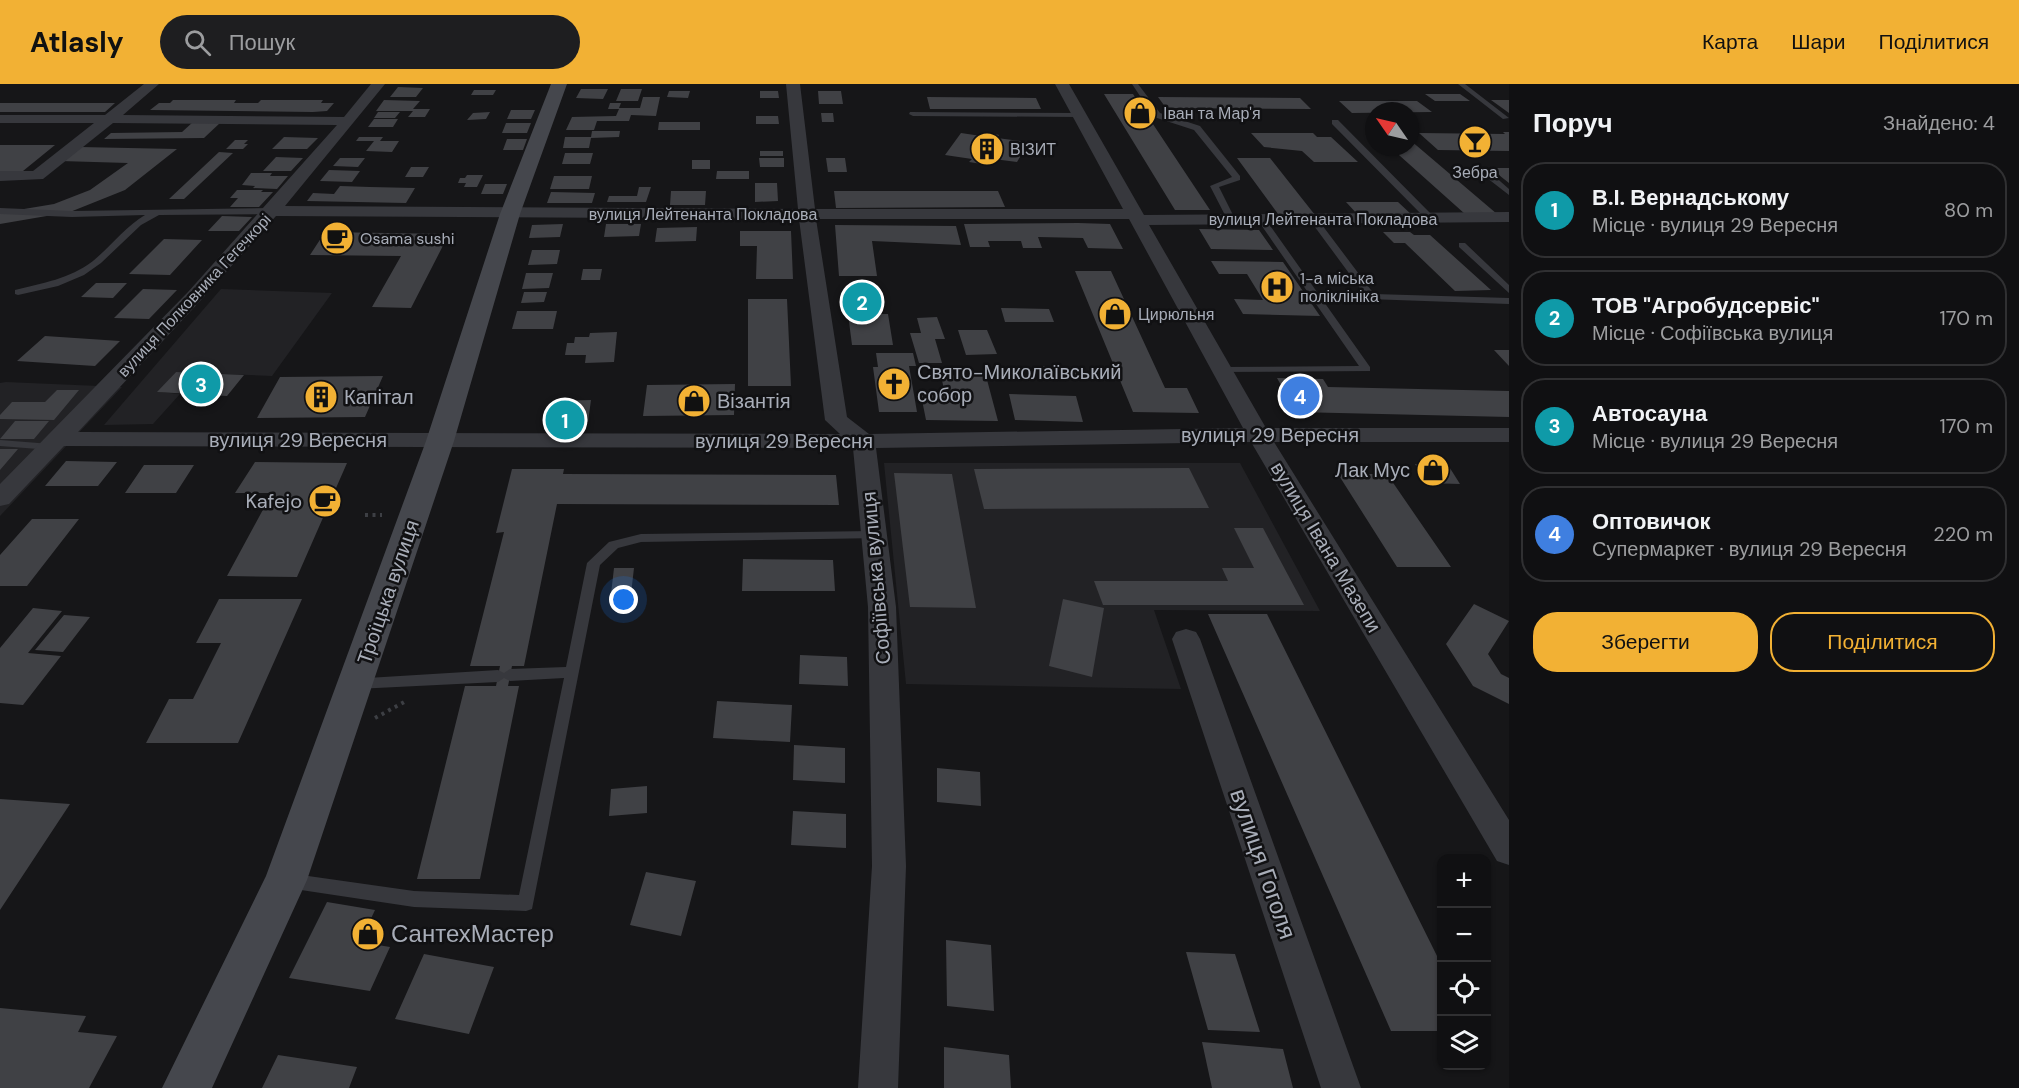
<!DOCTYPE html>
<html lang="uk">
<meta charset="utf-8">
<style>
:root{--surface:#101012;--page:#1e1e20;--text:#f1f3f6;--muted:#9c9d9f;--line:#303032;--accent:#f2b134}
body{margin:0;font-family:"DM Sans",sans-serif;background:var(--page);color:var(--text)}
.controls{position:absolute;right:18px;bottom:18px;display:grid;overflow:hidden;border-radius:12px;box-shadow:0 2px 4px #0004}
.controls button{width:54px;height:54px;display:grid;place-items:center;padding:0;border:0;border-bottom:2px solid var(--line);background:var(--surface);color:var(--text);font:30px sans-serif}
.compass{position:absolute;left:1365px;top:18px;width:54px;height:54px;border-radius:50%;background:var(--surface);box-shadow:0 2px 4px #0004;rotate:304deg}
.you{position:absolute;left:624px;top:516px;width:21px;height:21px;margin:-15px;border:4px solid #fff;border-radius:50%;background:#1a73e8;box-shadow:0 0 0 9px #1a73e833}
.badge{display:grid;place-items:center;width:39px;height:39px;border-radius:50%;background:var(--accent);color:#fff;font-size:20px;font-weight:700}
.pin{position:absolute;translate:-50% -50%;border:3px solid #fff;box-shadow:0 2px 6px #0006}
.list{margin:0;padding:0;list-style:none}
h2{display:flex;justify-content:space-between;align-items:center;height:78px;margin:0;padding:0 24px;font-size:26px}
h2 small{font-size:20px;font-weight:400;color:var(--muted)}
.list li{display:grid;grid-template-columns:39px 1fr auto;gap:18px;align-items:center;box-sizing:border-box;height:96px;margin:0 12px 12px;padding:0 12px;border:2px solid var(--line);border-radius:24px}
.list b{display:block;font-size:22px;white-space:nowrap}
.list p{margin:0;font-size:20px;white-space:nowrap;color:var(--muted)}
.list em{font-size:20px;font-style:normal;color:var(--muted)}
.actions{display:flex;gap:12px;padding:18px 24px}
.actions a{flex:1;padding:14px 0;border:2px solid var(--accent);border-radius:24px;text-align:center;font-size:21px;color:var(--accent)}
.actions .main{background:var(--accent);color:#111}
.icon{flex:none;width:33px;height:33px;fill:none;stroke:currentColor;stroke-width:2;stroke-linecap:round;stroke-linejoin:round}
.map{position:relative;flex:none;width:1509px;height:1004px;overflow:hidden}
header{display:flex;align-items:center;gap:36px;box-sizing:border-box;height:84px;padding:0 30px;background:var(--accent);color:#111}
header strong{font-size:28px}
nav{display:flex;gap:33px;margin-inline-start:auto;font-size:21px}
.search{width:420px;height:54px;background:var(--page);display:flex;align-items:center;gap:15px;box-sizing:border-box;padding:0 21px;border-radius:33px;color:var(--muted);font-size:22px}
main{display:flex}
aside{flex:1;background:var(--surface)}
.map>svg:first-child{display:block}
.built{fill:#222225}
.building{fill:#404145}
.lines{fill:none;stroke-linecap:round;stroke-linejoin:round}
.path{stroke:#3d3f44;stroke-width:4;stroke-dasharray:3 4.5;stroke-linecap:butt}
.lane{fill:#37383d;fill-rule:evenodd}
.street{fill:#37383d;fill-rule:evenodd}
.secondary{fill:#45474d;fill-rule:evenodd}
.labels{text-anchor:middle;stroke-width:5;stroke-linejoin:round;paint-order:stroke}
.far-poi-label{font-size:16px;fill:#a8adb8;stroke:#111113;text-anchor:start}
.far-street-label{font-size:16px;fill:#a8adb8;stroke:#111113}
.poi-label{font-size:20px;fill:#a8adb8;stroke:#111113;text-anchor:start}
.street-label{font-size:20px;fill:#a8adb8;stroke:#111113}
.near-street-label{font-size:24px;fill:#a8adb8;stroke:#111113}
.near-poi-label{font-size:24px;fill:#a8adb8;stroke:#111113;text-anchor:start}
</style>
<header>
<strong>Atlasly</strong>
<div class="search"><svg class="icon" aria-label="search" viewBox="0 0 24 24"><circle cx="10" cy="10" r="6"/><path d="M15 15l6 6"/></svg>Пошук</div>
<nav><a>Карта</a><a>Шари</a><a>Поділитися</a></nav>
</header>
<main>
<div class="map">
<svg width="1509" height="1004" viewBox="0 0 1509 1004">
<rect width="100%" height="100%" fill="#161618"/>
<path class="built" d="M221 205 332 209 272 292 176 288 158 308 180 310 153 340 104 341Z
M6 298 122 303 0 432V299Z
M884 379H1240L1320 527 1154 526 1181 605 906 600Z"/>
<path class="building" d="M398 3 423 4 416 13H390Z
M581 5H608L603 15 576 14Z
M621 5H642L638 17H616Z
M474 6H496L493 11H471Z
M669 7H690L688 14 667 13Z
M760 7H778L779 14H760Z
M818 7H841L843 20H819Z
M1104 10H1133L1210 126H1175Z
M1425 10H1460L1470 17H1435Z
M643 13H660L656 32 631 31 629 37H597L594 46H566L572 33 616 32 619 25H608L610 19H621L619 24H640Z
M927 13 1036 14 1041 25H930Z
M1158 13 1300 14 1311 25 1166 24Z
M173 16H236L234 19H258L261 16H323L321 19H334L327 27 313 28 150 26 159 19H170Z
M384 16 420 17 413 25H430L425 33H408L413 27H376Z
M1491 16H1509V29Z
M1339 17H1417L1432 28 1352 29Z
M0 19H115L105 28H0Z
M511 26H535L531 35H507Z
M378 28H400L395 34H374Z
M490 28 486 35 467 36 473 29Z
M821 29H833L834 38H822Z
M756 32H778L779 40H756Z
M374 35H398L393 43H368Z
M193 38H221L204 54 104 55 111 49 182 48Z
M659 38H700V46H658Z
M506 39H531L527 49H502Z
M592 47H620L619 53 591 54 589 64H563L565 53H591Z
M1503 48H1509V67L1438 66 1419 49 1505 50Z
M961 49 988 53 991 49 999 51 997 54 1029 58 1017 78 986 74 982 80 969 78 972 75 945 71Z
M1251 49H1313L1317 53H1331L1358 78H1314L1302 67 1264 63Z
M284 53 318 54 307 65H272Z
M359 53H383L380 57H399L392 68 366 67 374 57H356Z
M507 55H527L523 66H503Z
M235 56H248L244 60H248L243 65H226Z
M1410 56 1497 130H1465L1390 63H1410Z
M0 61H55L23 87H0Z
M80 63 177 65 125 106 70 128 0 140V129L54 120 90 106 128 79 60 77Z
M760 67H783V72H760Z
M219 68 233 69 184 115H169Z
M565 69H593L590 80H562Z
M276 73 303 74 291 87H263Z
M340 74H365L358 83 333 82Z
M759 74H784V83H760Z
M826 74H845L847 88H828Z
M1237 74H1270L1315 131 1278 130Z
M692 76H710V85H692Z
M411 83H429L423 93H405Z
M1490 84H1509V99Z
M329 86 360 87 352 98 320 97Z
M717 87H749V95H716Z
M251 89H272L270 92H288L277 105 253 104 255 102 242 101Z
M467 91H483L477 103H464L466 99H458L460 94H465Z
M554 92H592L589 105H550Z
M755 99H777L778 117 755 118Z
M485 100H507L503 110H481Z
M340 102 370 103 415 104 406 119 307 117 313 109 334 110Z
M639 103H651L646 118H607L609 112H637Z
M237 106H263L261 108H273L259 123H230L238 114H230Z
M671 107H706L705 121H670Z
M834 107H998L1005 123 836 124Z
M551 108 595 109 592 119H547Z
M1346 118H1398L1412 131 1359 132Z
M222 132 252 133 239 147H208Z
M1078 139 1110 140 1123 165 1088 164 1083 154 1038 153 1042 164H1023L1021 157H988L990 163H970L964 140Z
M563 140 560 153 529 154 532 141Z
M606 140H641L639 152 604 153Z
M835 141 956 142 961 161 872 157 877 192H839Z
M697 143 696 157 655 158 657 144Z
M1199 145 1259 146 1273 166 1211 165Z
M740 147H791L793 195H756L757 162H740Z
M325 148 449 150 411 224 372 223 401 172 310 171Z
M1383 148H1410L1414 151H1430L1491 206 1455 207 1405 159H1394Z
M164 155 202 156 170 191 129 190Z
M532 166H560L557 180 528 181Z
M1211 177 1283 178 1320 232 1243 230 1234 215 1263 216 1247 190H1219Z
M583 185H602L600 196H581Z
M1075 187H1111L1165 304H1187L1199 329 1133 328Z
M526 189H553L549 204 522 205Z
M96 199H127L113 214 81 213Z
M143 205 177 206 149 235 114 234Z
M524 208H547L544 218 521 219Z
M845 209 878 210 880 226 845 225Z
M748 215H787L791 302H748Z
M1001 224 1049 225 1054 238H1005Z
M517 227H557L553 245H512Z
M848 230H888L893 261H852Z
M937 233 945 255H935L942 279H919L910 249H921L917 234Z
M958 246H987L997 270 966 271Z
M617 248 614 278 585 279 586 271H565L567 259H574L575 253H589L590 249Z
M45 252 120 257 95 282 17 277Z
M1494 266H1509V282Z
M876 269H913L916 282H909L917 328H879L873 283H878Z
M1037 282 1082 284 1085 296 1040 294Z
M176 288 244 291 227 312 157 308Z
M941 291 986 292 998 337 926 336 921 311H945Z
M383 292 365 333 257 334 280 293Z
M1277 294 1323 295 1328 303 1509 307V333L1296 328Z
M735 300 734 331 643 332 647 301Z
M57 306H79L54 336 0 335V331L12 318H45Z
M1009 310 1076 312 1083 338 1015 336Z
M591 316 588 338H552L556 317Z
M15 337H49L34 355H0Z
M0 365H18L0 386Z
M1420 376 1433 377 1436 381H1448L1460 400 1427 399 1415 380 1423 381Z
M66 377 117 378 98 402H45Z
M255 378 347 379 297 493 227 492 272 409H235Z
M144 381H194L176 409H125Z
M1189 384 1209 424 984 425 974 385Z
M512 385H564L563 390 836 391 839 421 557 420 524 582H512L508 602H519L480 795H417L465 602H496L500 582H470L504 448 496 449Z
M894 389 952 390 976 524 910 523Z
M1338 390H1387L1451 483H1397Z
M32 435H79L27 502H0V471Z
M1234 444H1263L1304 521H1103L1094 497H1228L1222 484H1254Z
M743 475 833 476 835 507H742Z
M614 484H634L631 510H611Z
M219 515H302L238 659H146L169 615H193L221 559H196Z
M1063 515 1104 524 1092 593 1049 582Z
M1474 520 1509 537 1488 570 1501 590 1509 594V620L1473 602 1446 560Z
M33 524 62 527 28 569 61 572 23 621 0 619V564Z
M1208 530H1267L1442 882V947H1391Z
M64 531 90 533 63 568 35 566Z
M800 571 847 573 848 602 799 600Z
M717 617 792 621 790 658 713 654Z
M794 661 845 664V699L793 696Z
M937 684 980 688 981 722 937 718Z
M647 702V729L609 732 611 705Z
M0 715 70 720 0 826Z
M793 727 846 730V764L791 761Z
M646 788 696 797 681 852 630 841Z
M327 818 375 826 360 858 390 863 370 907 289 894Z
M946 856 991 861 994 927 947 922Z
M1186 868 1235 870 1260 948 1208 946Z
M424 870 494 883 469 950 395 935Z
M0 924 86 932 78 948 117 952 89 1004H0Z
M1202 958 1283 965 1293 1004H1212Z
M944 963 1009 971 1011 1004H944Z
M278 971 357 983 349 1004H262Z"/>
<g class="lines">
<path class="path" d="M365 431H382
M375 634 406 617"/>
<path class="lane" d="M1132 0H1138L1160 29 1200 42 1240 92V96L1219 103 1235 135 1234 137H1228L1210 102 1232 93 1194 46 1154 33Z
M1458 0H1465L1509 34 1503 35Z
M910 28 1079 29 1083 31 1079 33 913 32 909 30Z
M1332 36H1338L1433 132V136H1427L1332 40Z
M1478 83H1484L1509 105V111L1478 87Z
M0 124 72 127 273 124 277 127 273 130 159 131 141 141 101 179 84 191 58 202 18 211 15 210V206C43 199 69 195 93 177 111 162 125 143 145 131L72 133 0 130Z
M1261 132 1264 133 1370 283V287L1217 288 1216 286 1221 283 1359 282 1257 135Z
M1313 132 1316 133 1374 210 1509 214V220L1368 215 1309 135Z
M1459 159H1465L1509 201V209L1459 163Z
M0 356 51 360 57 363 51 366 0 362Z
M874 447 880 451 879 454 641 458 618 464 600 481 532 825 526 827 414 823 281 803 278 797 281 791 287 789 414 807 519 811 564 594 510 597 504 594 498 598 356 605 351 603 349 599 351 595 498 586 504 589 510 585 566 583 587 479 609 458 641 450Z"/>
<path class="street" d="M144 0H159L123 31 344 33 371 0H385L285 122 798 125 786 0H800L815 125H1123L1055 0H1069L1144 131 1509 128V138L1149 141 1266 344H1509V358H1274L1509 736V781L1497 777 1251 358 876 364 896 523 906 782 898 1004H858L872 782 868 523 853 364 64 362 9 420 0 422V400L188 208 337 41 113 39 43 95 0 97V87H33L94 39H0V31H105ZM276 132 799 135 825 336 840 350 78 348 201 216ZM816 135H1129L1243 344 869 350 847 333Z
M1186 545 1196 548 1200 555 1361 1004H1321L1172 555 1176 548Z"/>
<path class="secondary" d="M551 0H567L520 130 454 357 307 796 212 1004H162L266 792 426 357 500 130Z"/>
</g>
<defs>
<g id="shop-disc" transform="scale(1.725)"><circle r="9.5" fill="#f2b134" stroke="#111113"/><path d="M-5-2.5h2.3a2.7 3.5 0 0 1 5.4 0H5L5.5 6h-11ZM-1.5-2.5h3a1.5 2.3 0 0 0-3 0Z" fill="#111"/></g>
<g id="bar-disc" transform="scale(1.725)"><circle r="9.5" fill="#f2b134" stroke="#111113"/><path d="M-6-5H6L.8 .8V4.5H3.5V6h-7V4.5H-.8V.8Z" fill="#111"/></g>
<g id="building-disc" transform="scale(1.725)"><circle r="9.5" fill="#f2b134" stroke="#111113"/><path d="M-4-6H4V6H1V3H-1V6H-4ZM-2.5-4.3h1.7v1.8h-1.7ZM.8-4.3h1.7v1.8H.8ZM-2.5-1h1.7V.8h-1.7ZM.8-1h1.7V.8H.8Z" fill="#111"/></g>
<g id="cafe-disc" transform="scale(1.725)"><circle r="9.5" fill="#f2b134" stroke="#111113"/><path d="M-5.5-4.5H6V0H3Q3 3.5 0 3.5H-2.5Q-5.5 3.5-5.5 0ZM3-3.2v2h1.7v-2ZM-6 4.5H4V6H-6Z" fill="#111"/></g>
<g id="hospital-disc" transform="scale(1.725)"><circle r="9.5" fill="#f2b134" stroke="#111113"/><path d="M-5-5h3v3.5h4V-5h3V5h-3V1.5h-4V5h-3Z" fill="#111"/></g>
<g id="church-disc" transform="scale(1.725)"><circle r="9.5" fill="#f2b134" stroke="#111113"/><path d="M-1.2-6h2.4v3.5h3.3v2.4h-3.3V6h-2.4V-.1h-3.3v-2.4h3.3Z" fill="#111"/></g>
</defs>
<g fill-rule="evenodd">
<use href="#shop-disc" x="1140" y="29"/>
<use href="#bar-disc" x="1475" y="58"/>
<use href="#building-disc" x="987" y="65"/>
<use href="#cafe-disc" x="337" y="154"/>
<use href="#hospital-disc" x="1277" y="203"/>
<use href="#shop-disc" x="1115" y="230"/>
<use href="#church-disc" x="894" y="300"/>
<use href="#building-disc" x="321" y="313"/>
<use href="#shop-disc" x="694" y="317"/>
<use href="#shop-disc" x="1433" y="386"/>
<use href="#cafe-disc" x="325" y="417"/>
<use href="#shop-disc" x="368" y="850"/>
</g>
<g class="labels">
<g class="far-poi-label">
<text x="1163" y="35">Іван та Мар'я</text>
<text x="1010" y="71">ВІЗИТ</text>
<text x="1475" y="94" text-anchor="middle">Зебра</text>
<text x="360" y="160">Osama sushi</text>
<text x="1300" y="200">1-а міська<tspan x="1300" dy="18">поліклініка</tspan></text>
<text x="1138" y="236">Цирюльня</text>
</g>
<g class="far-street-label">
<text x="703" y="136">вулиця Лейтенанта Покладова</text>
<text x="1323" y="141">вулиця Лейтенанта Покладова</text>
<text transform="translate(194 211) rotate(-47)" y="6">вулиця Полковника Гегечкорі</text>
</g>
<g class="poi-label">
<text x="917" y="295">Свято-Миколаївський<tspan x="917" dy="23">собор</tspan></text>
<text x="344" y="320">Капітал</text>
<text x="717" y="324">Візантія</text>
<text x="1410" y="393" text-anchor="end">Лак Мус</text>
<text x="302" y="424" text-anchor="end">Kafejo</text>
</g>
<g class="street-label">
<text x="1270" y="358">вулиця 29 Вересня</text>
<text x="298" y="363">вулиця 29 Вересня</text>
<text x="784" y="364">вулиця 29 Вересня</text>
<text transform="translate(1326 463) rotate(59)" y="7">вулиця Івана Мазепи</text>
<text transform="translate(876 494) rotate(-95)" y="7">Софіївська вулиця</text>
<text transform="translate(388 508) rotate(-71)" y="7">Троїцька вулиця</text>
</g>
<g class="near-street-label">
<text transform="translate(1263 780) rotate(71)" y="8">вулиця Гоголя</text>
</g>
<g class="near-poi-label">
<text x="391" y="858">СантехМастер</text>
</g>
</g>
</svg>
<div class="controls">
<button>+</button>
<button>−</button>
<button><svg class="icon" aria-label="locate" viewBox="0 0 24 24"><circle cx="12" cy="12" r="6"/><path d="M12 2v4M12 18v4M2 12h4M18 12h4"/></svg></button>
<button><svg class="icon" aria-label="layers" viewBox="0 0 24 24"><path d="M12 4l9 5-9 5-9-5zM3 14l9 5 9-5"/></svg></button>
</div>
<svg class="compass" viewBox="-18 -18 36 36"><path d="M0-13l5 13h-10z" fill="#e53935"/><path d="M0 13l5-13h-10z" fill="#9c9d9f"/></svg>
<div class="you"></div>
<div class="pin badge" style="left:565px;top:336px;background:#0f9aa8">1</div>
<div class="pin badge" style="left:862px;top:218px;background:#0f9aa8">2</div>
<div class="pin badge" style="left:201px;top:300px;background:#0f9aa8">3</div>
<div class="pin badge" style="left:1300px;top:312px;background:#3f7fe0">4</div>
</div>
<aside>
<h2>Поруч<small>Знайдено: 4</small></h2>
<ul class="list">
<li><span class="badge" style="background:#0f9aa8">1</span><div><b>В.І. Вернадському</b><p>Місце · вулиця 29 Вересня</p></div><em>80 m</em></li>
<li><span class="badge" style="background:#0f9aa8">2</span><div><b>ТОВ &quot;Агробудсервіс&quot;</b><p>Місце · Софіївська вулиця</p></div><em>170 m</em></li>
<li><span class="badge" style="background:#0f9aa8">3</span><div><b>Автосауна</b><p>Місце · вулиця 29 Вересня</p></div><em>170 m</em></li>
<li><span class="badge" style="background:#3f7fe0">4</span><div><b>Оптовичок</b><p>Супермаркет · вулиця 29 Вересня</p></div><em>220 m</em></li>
</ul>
<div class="actions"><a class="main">Зберегти</a><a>Поділитися</a></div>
</aside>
</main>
